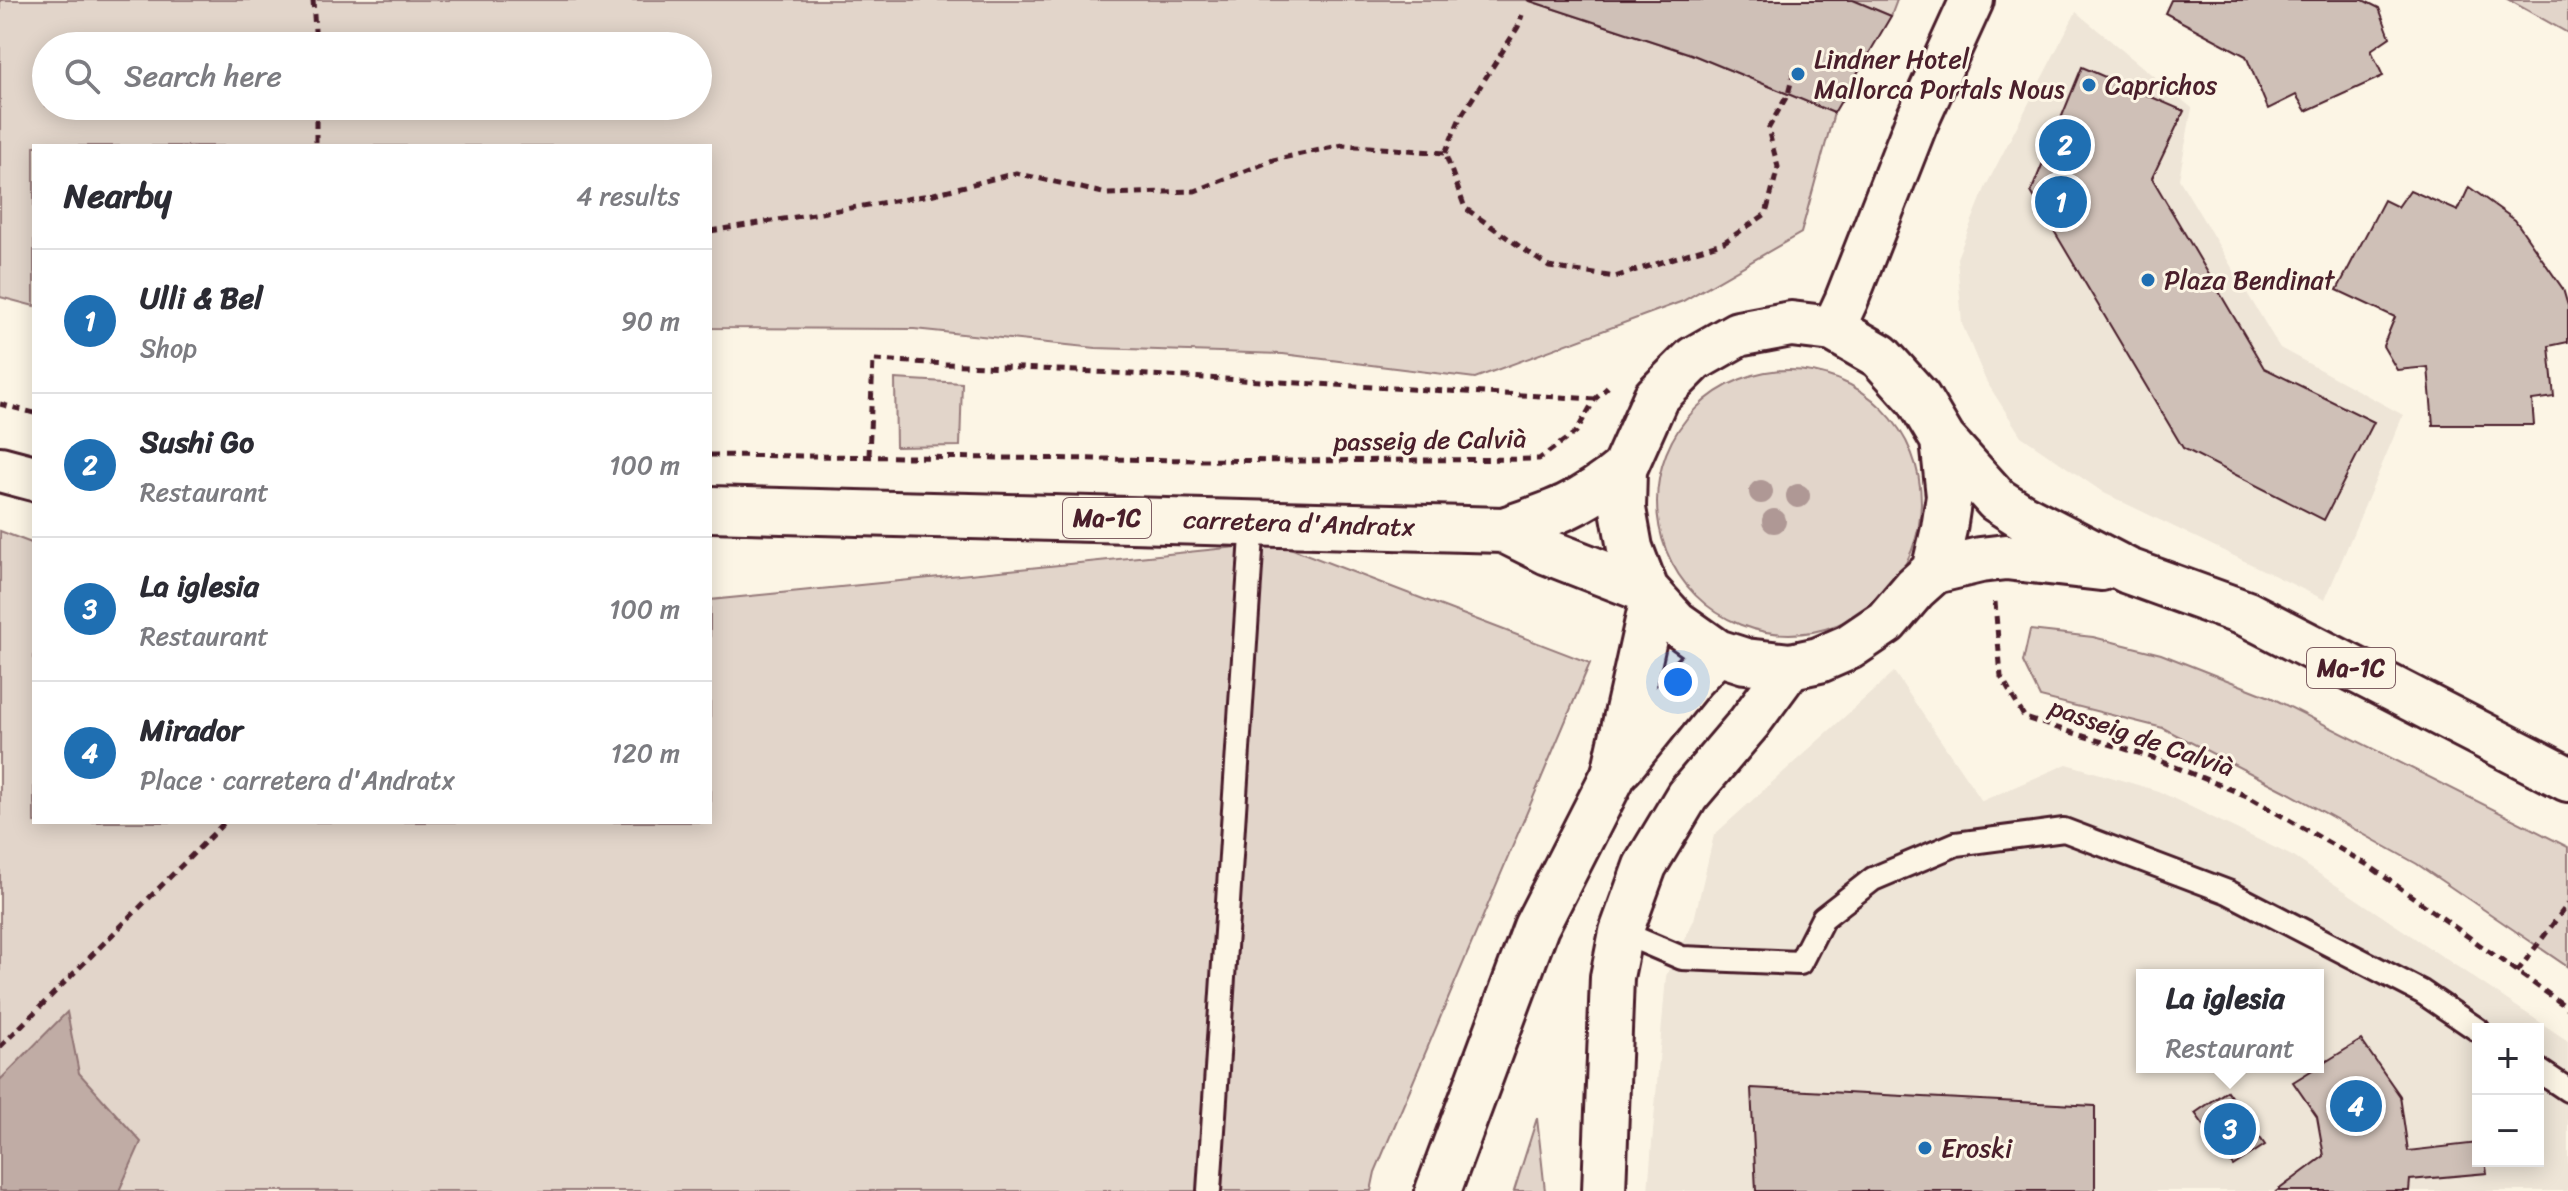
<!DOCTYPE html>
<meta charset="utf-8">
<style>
:root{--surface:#fff;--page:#f2f2f3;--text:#2b2b33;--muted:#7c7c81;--line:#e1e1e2;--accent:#1f6fb2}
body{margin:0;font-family:Sriracha,sans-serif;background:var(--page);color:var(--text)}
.controls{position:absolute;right:24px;bottom:24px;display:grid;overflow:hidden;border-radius:0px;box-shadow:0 4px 20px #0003}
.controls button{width:72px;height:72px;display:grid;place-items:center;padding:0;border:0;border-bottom:2px solid var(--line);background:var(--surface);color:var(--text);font:40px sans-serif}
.you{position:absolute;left:1678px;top:682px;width:28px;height:28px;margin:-20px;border:6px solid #fff;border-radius:50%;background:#1a73e8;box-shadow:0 0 0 12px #1a73e833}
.badge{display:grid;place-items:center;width:52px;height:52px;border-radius:50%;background:var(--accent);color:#fff;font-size:26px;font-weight:700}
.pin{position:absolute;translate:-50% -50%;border:4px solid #fff;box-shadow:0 2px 8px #0006}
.popup{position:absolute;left:2136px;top:969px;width:188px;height:104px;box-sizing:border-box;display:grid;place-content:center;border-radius:0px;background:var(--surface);filter:drop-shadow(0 2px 6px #0005);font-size:26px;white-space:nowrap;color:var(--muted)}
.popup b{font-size:30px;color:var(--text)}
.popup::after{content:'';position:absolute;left:50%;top:100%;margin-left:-16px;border:16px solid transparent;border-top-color:var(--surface)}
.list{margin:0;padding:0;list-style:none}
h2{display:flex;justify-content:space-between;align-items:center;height:104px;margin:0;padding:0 32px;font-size:34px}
h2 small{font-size:26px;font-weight:400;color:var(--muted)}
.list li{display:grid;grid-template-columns:52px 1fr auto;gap:24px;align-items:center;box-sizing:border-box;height:144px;padding:0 32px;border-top:2px solid var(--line)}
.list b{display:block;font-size:30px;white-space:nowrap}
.list p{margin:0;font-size:26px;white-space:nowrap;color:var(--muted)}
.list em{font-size:26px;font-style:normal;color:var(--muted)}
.icon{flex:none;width:44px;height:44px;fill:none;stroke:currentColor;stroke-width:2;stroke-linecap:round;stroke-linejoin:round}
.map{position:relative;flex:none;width:2568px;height:1191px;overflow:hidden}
.search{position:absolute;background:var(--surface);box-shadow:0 4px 20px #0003;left:32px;top:32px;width:680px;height:88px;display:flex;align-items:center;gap:20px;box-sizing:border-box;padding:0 28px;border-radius:44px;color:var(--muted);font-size:30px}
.panel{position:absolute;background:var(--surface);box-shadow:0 4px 20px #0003;left:32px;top:144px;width:680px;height:680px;border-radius:0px}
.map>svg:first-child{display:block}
.built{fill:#eee5d7;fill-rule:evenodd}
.green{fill:#e2d5ca;stroke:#967a7a;stroke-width:2;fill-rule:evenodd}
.water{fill:#c0aca5;stroke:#917474;stroke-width:2}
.building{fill:#cfc0b7;stroke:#4a1f2b;stroke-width:2}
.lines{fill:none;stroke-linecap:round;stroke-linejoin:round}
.lane-casing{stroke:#4a1f2b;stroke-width:28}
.street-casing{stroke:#4a1f2b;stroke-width:48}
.primary-casing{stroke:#4a1f2b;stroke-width:50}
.highway-casing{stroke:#4a1f2b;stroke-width:50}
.path{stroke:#4a1f2b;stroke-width:5;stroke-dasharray:8 6;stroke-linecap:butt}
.lane{stroke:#fcf5e5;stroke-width:22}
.street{stroke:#fcf5e5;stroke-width:42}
.primary{stroke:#fcf5e5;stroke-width:44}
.highway{stroke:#fcf5e5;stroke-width:44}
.tree{fill:#af9895}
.poi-dot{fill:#1f6fb2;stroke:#fcf5e5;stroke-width:3}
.labels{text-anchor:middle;stroke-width:6;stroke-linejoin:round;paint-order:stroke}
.shield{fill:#fcf5e5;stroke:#7f5f63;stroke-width:2}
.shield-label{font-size:24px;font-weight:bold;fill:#4a1f2b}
.poi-label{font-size:26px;fill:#4a1f2b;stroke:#fcf5e5;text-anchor:start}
.street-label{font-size:26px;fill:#4a1f2b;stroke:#fcf5e5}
</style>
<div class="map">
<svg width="2568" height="1191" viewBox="0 0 2568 1191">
<rect width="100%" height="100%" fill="#fcf5e5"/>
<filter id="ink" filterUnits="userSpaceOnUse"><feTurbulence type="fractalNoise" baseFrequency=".0125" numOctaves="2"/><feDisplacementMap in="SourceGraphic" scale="16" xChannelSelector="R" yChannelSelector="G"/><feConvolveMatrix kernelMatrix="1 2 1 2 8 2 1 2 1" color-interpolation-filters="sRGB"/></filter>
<g filter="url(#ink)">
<path class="built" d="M2076 12 2192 108 2179 179 2280 348 2403 415 2325 600 2104 493 2021 436 1986 381 1962 324 1957 258 1986 186Z
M1894 672 1982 801 2067 764 2158 791 2294 857 2568 1041V1191H1648L1666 976 1694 920 1714 835ZM2142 975H2318V1067H2142ZM2478 1029H2538V1161H2478Z"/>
<path class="green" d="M0 0H1527L1691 54 1834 113 1801 233 1683 301 1475 378 1283 354 1096 348 914 329 710 328V146H34V306L0 297ZM46 46H698V106H46Z
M1853 0H1897L1891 16Z
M2509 0H2568V33Z
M1657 502a132 132 0 1 1 264 0a132 132 0 1 1-264 0Z
M895 379 962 383 960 446 896 447Z
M0 531 34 544V822H710V600L1277 543 1590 663 1375 1172 1371 1191H0Z
M2030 630 2093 637 2161 654 2270 697 2568 847V967L2417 864 2287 792 2163 728 2040 697 2023 662Z
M1537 1118 1545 1191H1514Z"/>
<path class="water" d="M67 1012 79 1073 141 1142 119 1191H0V1080Z"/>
<path class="building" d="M1527 0H1853L1891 16 1834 113 1691 54Z
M2171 0H2363L2379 8 2390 37 2371 50 2383 76 2306 111 2296 95 2268 109 2246 56 2165 13Z
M2082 67 2184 111 2152 178 2264 368 2374 422 2324 520 2183 448 2031 192Z
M2469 187 2515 220 2563 289 2568 306V342L2549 346 2554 397 2532 400 2534 425H2433L2428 367 2397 370 2383 346 2395 317 2337 290 2384 200 2398 207 2410 190 2458 211Z
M2361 1040 2400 1096 2408 1151 2478 1143V1161H2485L2487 1173 2410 1180 2409 1191H2277L2324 1156 2317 1117 2293 1082Z
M1751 1088 2095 1106V1191H1756Z
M2227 1091 2265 1145 2233 1166 2195 1113Z"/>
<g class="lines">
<g class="lane-casing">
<path id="lane" d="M1621 932 1682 958 1800 963 1823 918 1873 879 1956 844 2064 830 2228 892 2422 992 2478 1030
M2538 1070 2568 1090
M1209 1191 1253 521"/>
</g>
<g class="street-casing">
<path id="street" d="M1833 329 1846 301 1916 123 1972 0
M1604 1191 1612 977 1621 932 1645 866 1687 796 1749 723 1791 666"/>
</g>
<g class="primary-casing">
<path id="primary" d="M1791 324 1833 329 1880 356 1918 398 1943 440 1949 496 1944 529 1934 571 1915 588 1886 622 1849 647 1819 660 1791 666 1745 661 1717 652 1676 623 1646 590 1630 548 1623 509 1624 469 1656 397 1694 359 1738 334Z
M1943 440 1997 500 2022 516 2128 571 2247 614 2568 779
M0 469 34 478
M710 509 1504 530C1555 513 1582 504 1624 469
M1504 530 1548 552 1646 590
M1934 571 1980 560 2006 557 2101 568
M1621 766 1691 679 1717 652
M1614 774 1653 598"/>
</g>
<g class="highway-casing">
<path id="highway" d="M1438 1191 1536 927 1614 774"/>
</g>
<path class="path" d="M313 0 316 46
M316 106V146
M1445 153 1460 118 1518 27 1522 15
M710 231 930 195 1016 173 1107 194 1195 191 1273 160 1343 145 1445 153 1465 208 1549 267 1615 277 1724 242 1766 214 1778 167 1768 129 1788 94 1794 71
M0 404 34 413
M710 455 1296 461 1539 459 1576 432 1595 399 1608 387
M869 456 873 360 1595 399
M1995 602 2001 677 2025 718 2148 756 2247 796 2368 865 2568 1008
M2517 972 2568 904
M0 1047 225 822"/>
<use href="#lane" class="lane"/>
<use href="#street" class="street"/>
<use href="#primary" class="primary"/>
<use href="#highway" class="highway"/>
</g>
<g class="tree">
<circle cx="1761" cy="492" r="12"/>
<circle cx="1798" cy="496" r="12"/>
<circle cx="1774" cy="521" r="12"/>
</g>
</g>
<g class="poi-dot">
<circle cx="1798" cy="74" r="8"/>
<circle cx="2089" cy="85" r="8"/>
<circle cx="2148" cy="280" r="8"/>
<circle cx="1925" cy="1148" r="8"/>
</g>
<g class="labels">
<g class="shield">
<rect x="1063" y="498" width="88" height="40" rx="6"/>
<rect x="2307" y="648" width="88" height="40" rx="6"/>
</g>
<g class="shield-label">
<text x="1107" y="526">Ma-1C</text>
<text x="2351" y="676">Ma-1C</text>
</g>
<g class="poi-label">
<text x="1814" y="68">Lindner Hotel<tspan x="1814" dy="30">Mallorca Portals Nous</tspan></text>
<text x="2105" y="94">Caprichos</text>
<text x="2164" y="289">Plaza Bendinat</text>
<text x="1941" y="1157">Eroski</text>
</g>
<g class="street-label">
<text transform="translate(1430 440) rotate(-1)" y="9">passeig de Calvià</text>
<text transform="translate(1299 523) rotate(2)" y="9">carretera d'Andratx</text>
<text transform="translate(2142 737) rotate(19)" y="9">passeig de Calvià</text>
</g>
</g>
</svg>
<div class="controls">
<button>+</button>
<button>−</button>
</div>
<div class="you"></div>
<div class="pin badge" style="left:2061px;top:202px">1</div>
<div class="pin badge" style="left:2065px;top:145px">2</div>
<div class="pin badge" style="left:2230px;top:1129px">3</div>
<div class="popup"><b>La iglesia</b>Restaurant</div>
<div class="pin badge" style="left:2356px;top:1106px">4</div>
<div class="search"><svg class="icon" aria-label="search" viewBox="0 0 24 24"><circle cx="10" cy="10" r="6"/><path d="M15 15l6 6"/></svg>Search here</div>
<section class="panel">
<h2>Nearby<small>4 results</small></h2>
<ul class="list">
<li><span class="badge">1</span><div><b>Ulli &amp; Bel</b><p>Shop</p></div><em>90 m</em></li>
<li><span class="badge">2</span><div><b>Sushi Go</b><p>Restaurant</p></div><em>100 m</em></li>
<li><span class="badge">3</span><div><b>La iglesia</b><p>Restaurant</p></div><em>100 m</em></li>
<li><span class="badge">4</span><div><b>Mirador</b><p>Place · carretera d'Andratx</p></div><em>120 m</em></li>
</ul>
</section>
</div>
